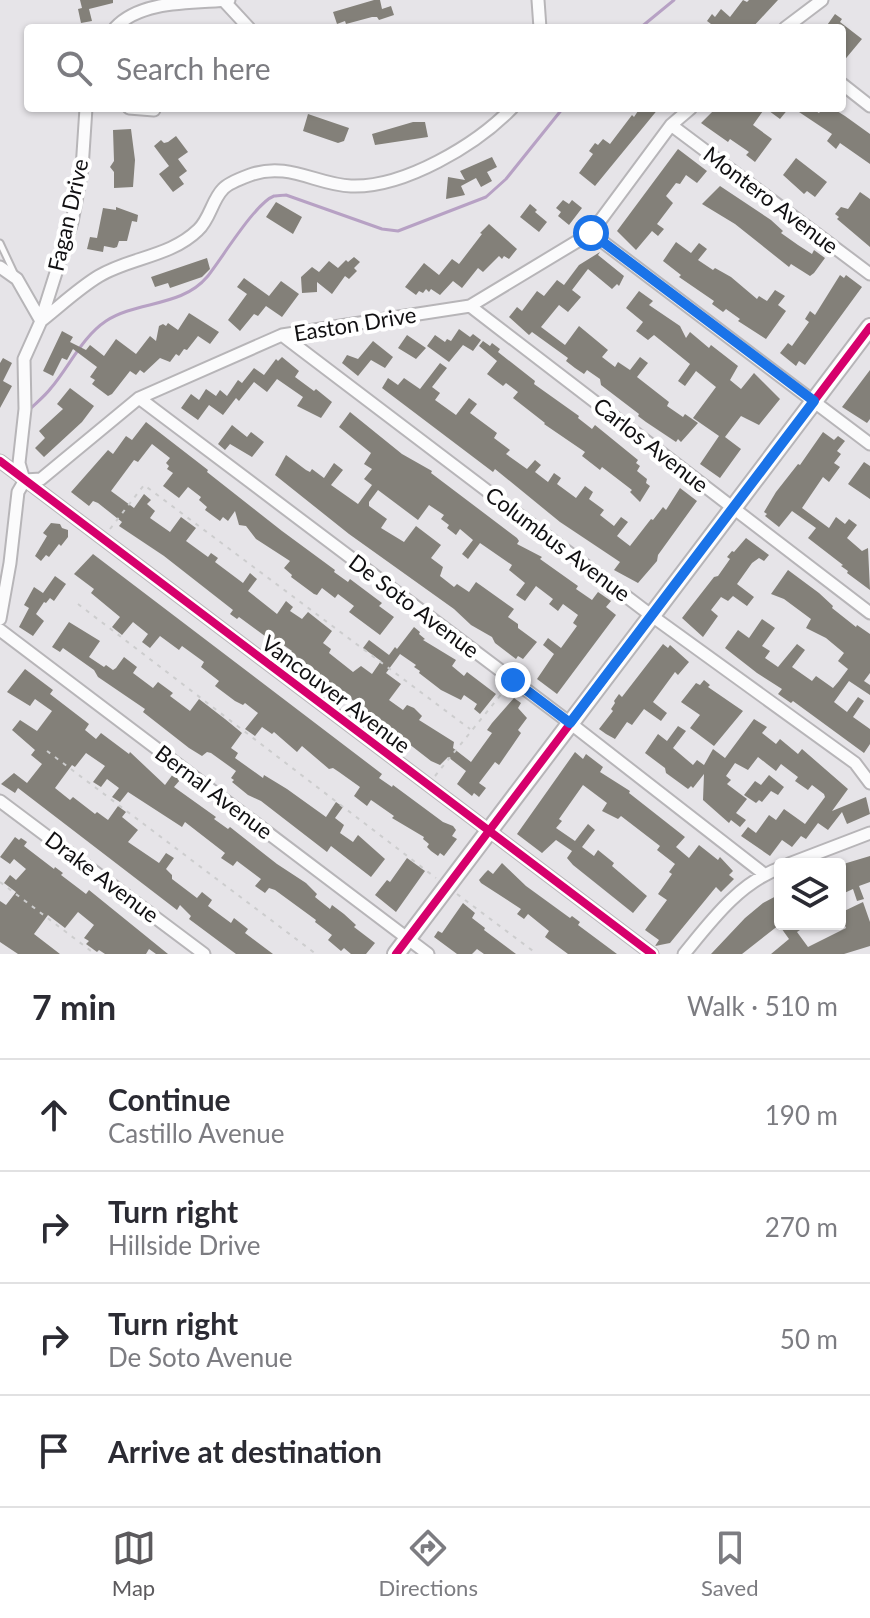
<!DOCTYPE html>
<meta charset="utf-8">
<style>
:root{--surface:#fff;--page:#f7f7f7;--text:#2b2b33;--muted:#7c7c81;--line:#e1e1e2;--accent:#5c5a5d}
body{margin:0;font-family:Lato,sans-serif;background:var(--page);color:var(--text)}
.controls{position:absolute;right:24px;bottom:24px;display:grid;overflow:hidden;border-radius:8px;box-shadow:0 2px 6px #0004}
.controls button{width:72px;height:72px;display:grid;place-items:center;padding:0;border:0;border-bottom:2px solid var(--line);background:var(--surface);color:var(--text);font:40px sans-serif}
.stop{position:absolute;width:24px;height:24px;margin:-18px;border:6px solid #1a73e8;border-radius:50%;background:#fff}
.stop.end{background:#1a73e8;border-color:#fff;box-shadow:0 2px 8px #0008}
.list{margin:0;padding:0;list-style:none}
h2{display:flex;justify-content:space-between;align-items:center;height:104px;margin:0;padding:0 32px;font-size:34px}
h2 small{font-size:26px;font-weight:400;color:var(--muted)}
.list li{display:grid;grid-template-columns:52px 1fr auto;gap:24px;align-items:center;box-sizing:border-box;height:112px;padding:0 32px;border-top:2px solid var(--line)}
.list b{display:block;font-size:30px;white-space:nowrap}
.list p{margin:0;font-size:26px;white-space:nowrap;color:var(--muted)}
.list em{font-size:26px;font-style:normal;color:var(--muted)}
.icon{flex:none;width:44px;height:44px;fill:none;stroke:currentColor;stroke-width:2;stroke-linecap:round;stroke-linejoin:round}
.map{position:relative;flex:none;width:870px;height:954px;overflow:hidden}
.search{position:absolute;background:var(--surface);box-shadow:0 2px 6px #0004;left:24px;right:24px;top:24px;height:88px;display:flex;align-items:center;gap:20px;box-sizing:border-box;padding:0 28px;border-radius:8px;color:var(--muted);font-size:30px}
.sheet{height:552px;background:var(--surface)}
nav{display:flex;justify-content:space-around;align-items:center;box-sizing:border-box;height:112px;border-top:2px solid var(--line);background:var(--surface);font-size:22px;color:var(--muted)}
nav a{display:grid;justify-items:center;gap:4px}
nav .on{color:var(--accent)}
.map>svg:first-child{display:block}
.lines{fill:none;stroke-linecap:round;stroke-linejoin:round}
.stream{stroke:#b7a1c4;stroke-width:3}
.building{fill:#838079}
.service-casing{stroke:#b7b5b8;stroke-width:9}
.minor-casing{stroke:#b7b5b8;stroke-width:15}
.secondary-casing{stroke:#b7b5b8;stroke-width:20}
.path{stroke:#cdcdce;stroke-width:2;stroke-dasharray:4 6;stroke-linecap:butt}
.service{stroke:#fbfbfc;stroke-width:5}
.minor{stroke:#fbfbfc;stroke-width:11}
.secondary{stroke:#fbfbfc;stroke-width:16}
.cycleway-casing{stroke:#fff;stroke-width:13}
.cycleway{stroke:#d6006c;stroke-width:8}
.route{stroke:#1a73e8;stroke-width:10}
.labels{text-anchor:middle;stroke-width:8;stroke-linejoin:round;paint-order:stroke}
.street-label{font-size:22px;fill:#111012;stroke:#fff}
</style>
<div class="map">
<svg width="870" height="954" viewBox="0 0 870 954">
<rect width="100%" height="100%" fill="#e6e4e8"/>
<g class="lines">
<path class="stream" d="M640 28 674 0
M29 410C36 403 45 396 51 388 69 367 82 337 106 321 136 301 182 307 207 277 221 260 255 203 274 196 275 196 285 195 286 195L382 229 398 231 486 197 506 179 563 108"/>
</g>
<path class="building" d="M80 0H113V3L89 9 92 21 81 23 78 9 82 8Z
M374 0H380L382 9 391 6 394 15 379 20 377 17H372L346 24 345 21 337 24 333 12Z
M743 0 747 2 749 0H778L752 28H709L711 24 707 21 712 14 715 17 721 9 730 17Z
M835 14 842 19 840 22 862 39 842 63V28H825Z
M640 108H659L595 186 579 173 593 154 589 151 595 143 598 145 603 139 610 144 632 115 634 117Z
M716 108H789L780 119 765 108 753 125 772 139 755 162 746 155 749 152 730 139 728 142 701 123Z
M793 108H811L819 113 823 108H832L845 116 870 134V164L840 143 836 149 827 141 832 134Z
M308 114 349 128 344 141 338 143 303 131Z
M413 122H425L428 137 375 145 372 134Z
M131 129 135 160 133 187 114 188V172L110 167 114 161 113 130Z
M176 136 188 152 178 159 187 171 179 177 184 184 173 192 159 174 169 166 154 146 161 140 164 143 168 142Z
M678 149 707 171 697 183 686 175 680 184 676 183 666 196 673 203 657 224 664 229 658 236 652 231 636 250 617 231Z
M492 157 497 167 487 172 492 181 481 187 476 178 461 186 465 195 446 199 448 177 465 180 460 171Z
M796 158 827 182 815 197 807 191 804 194 783 175Z
M720 186 771 220 783 231 781 233 798 245 812 254 814 250 825 258 814 273 810 276 791 264 789 267 735 224 702 204Z
M860 192 870 199V247L837 219 839 217 835 214 841 207 848 209Z
M563 200 569 204 572 200 582 208 569 225 558 216 561 212 556 208Z
M276 202 302 217 293 234 266 217Z
M530 204 537 210 535 212 547 222 539 232 520 217Z
M116 207 138 215 137 222 132 221 127 241H119L117 247 114 248 104 246 103 252 87 249 90 237 97 238 103 208 116 210Z
M489 224 517 249 509 259 504 256 502 259 499 256 483 272 478 268 462 288 453 281 440 295 431 289 429 292 426 289 423 293 419 291 416 295 405 287 424 263 439 275 452 259 459 264 482 234 480 233Z
M676 242 691 253 699 243 707 249 698 260 713 270 715 268 731 277 757 299 759 296 767 301 775 290 785 296 778 305 786 311 766 339 738 321 740 319 726 309 723 312 712 304 714 301 679 277 681 275 663 261Z
M600 252 598 255 624 276 619 286 617 284 612 289 588 269 572 290 581 297 568 312 559 305 541 327 565 345 579 326 608 350 602 357 615 367 618 362 630 370 640 357 648 363 637 377 669 402 667 406 683 417 685 414 698 423 681 442 678 439 676 442 646 422 638 416 639 414 601 385 600 379 587 370 584 374 575 368 566 361 568 358 532 332 529 335 509 317 517 307 522 311 537 291 544 296 557 280 564 285 579 265Z
M354 257 360 262 354 268 357 271 349 279 345 276 332 294 317 282V292L302 293 301 277 312 267 319 272 329 261 338 268 346 260 348 262Z
M207 258 210 269 202 277 170 288 168 283 155 287 151 277Z
M840 275 844 278 846 275 862 287 805 365 799 361 796 366 780 353 788 343 792 346 809 322 805 319 810 311 815 315Z
M244 278 269 296 281 281 299 294 282 317 266 306 258 316 254 314 240 331 228 320 247 294 237 287Z
M639 291 653 301 649 305 680 326 686 338 690 332 709 348 711 345 738 366 730 380 741 389 754 373 780 399 759 425 741 416 725 437 741 449 720 478 700 464 719 436 693 418 716 387 696 371 685 386 678 381 690 364 654 335 648 340 636 331 643 322 626 308Z
M189 313 219 332 210 344 198 336 187 350 184 349 179 356 176 354 170 362 160 358 144 373 140 370 136 375 130 371 112 394 108 396 92 384 95 380 90 377 97 367 73 349 67 360 62 358 53 376 43 371 62 331 73 337 70 342 86 350 90 345 104 356 116 339 136 354 150 336 156 341 159 326 163 324 166 326 168 323 178 330Z
M459 329 470 337 473 334 481 340 473 351 463 345 449 362 427 346 435 335 445 342 447 339 451 341Z
M407 335 426 348 416 359 398 348Z
M373 341 393 357 385 368 371 360 358 376 342 363 347 355 358 359Z
M483 341 490 346 492 343 500 349 498 352 535 381 534 384 579 416 578 418 592 429 595 425 638 460 636 463 640 466 637 471 647 479 646 483 650 486 640 502 630 492 632 490 602 467 600 470 582 456 585 452 544 424 545 423 513 398 518 392 506 383 503 386 487 374 497 361 479 346Z
M282 357 299 371 295 377 314 391 316 389 332 402 321 418 297 406 303 397 277 379 267 392 254 382 239 401 236 398 223 415 209 405 198 420 181 408 191 394 199 400 206 389 216 396 220 390 227 396 238 380 242 383 254 368 264 375 276 359 278 361Z
M3 358 12 363 3 381 12 386 0 408V363Z
M440 363 447 368 432 387 440 393 435 400 456 415 469 398 477 404 470 413 497 433 494 438 510 450 506 454 527 469 535 460 541 465 535 472 548 482 554 473 561 478 557 484 576 498 585 486 593 492 589 499 604 510 600 515 614 526 621 517 628 522 617 536 630 546 651 519 653 520 663 507 666 510 680 488 697 501 658 555 657 561 638 583 614 570 620 562 560 522 495 469 493 472 382 388 388 378 398 385 404 378 420 389Z
M870 370V419L867 423 842 407Z
M70 388 94 406 82 422 44 457 35 448 45 438 39 431 63 409 57 404Z
M350 412 402 454 432 471 431 473 517 538 519 541 517 544 542 557 540 559 578 586 576 589 592 600 598 592 611 601 606 607 616 615 557 694 537 679 554 654 543 645 548 638 561 648 577 626 573 623 578 615 563 604 558 611 549 604 553 599 536 586 525 601 516 595 525 583 509 570 512 565 480 543 468 559 462 554 473 540 460 529 456 535 447 528 449 525 441 519 444 515 429 505 418 520 378 490 369 502V506L387 519 381 528 404 542 416 526 441 545 431 558 443 567 440 576 454 587 457 584 469 592 476 582 514 609 508 617 518 624V628L537 642 523 659 518 656 516 659 495 643 492 637 471 625 454 609 349 534 275 475 286 455 306 470 310 472 312 469 324 478 334 463 343 470 331 485 358 504 372 485 364 479 372 469 364 464 371 453 339 427Z
M146 422 208 470 207 472 282 531 335 570 334 572 348 582 350 579 382 603 379 606 394 617 380 635 349 612 354 606 338 594 335 598 322 588 317 595 314 594 291 577 292 575 284 568 290 561 256 539 246 526 239 525 235 511 228 521 223 517 220 521 205 510 207 507 199 500 201 497 188 487 179 498 163 486 173 473 167 469 169 466 166 463 170 458 152 444 138 462 134 460 111 491 134 508 144 494 151 500 147 504 155 511 150 518 170 532 181 517 196 528 186 541 208 557 211 553 218 558 215 562 243 583 250 573 257 579 248 591 277 614 286 601 293 607 290 611 302 619 308 612 332 631 323 643 331 649 329 653 353 672 361 666 372 674 381 661 363 648 369 640 389 655 395 647 397 649 414 627 420 632 419 634 425 639 423 640 456 660 452 666 464 676 467 672 496 694 480 714 474 709 477 704 464 695 461 700 441 690 419 673 420 671 414 667 416 665 400 654 386 673 401 684 389 700 403 710 407 705 414 708 422 716 419 720 454 742 453 748 471 762 492 733 487 730 492 723 514 698 521 703 518 708 527 718 518 730 521 733 499 765 495 762 479 783 486 788 479 797 474 793 472 796 457 784 466 771 448 757 440 765 431 761 328 681 307 667 304 670 302 663 290 654 292 651 279 642H273L239 617 237 619 230 614 233 610 164 556 119 526 122 522 98 503 93 501 89 506 71 492 108 450 113 454 126 436 132 440Z
M232 425 247 437 251 432 264 442 252 457 230 444 225 450 218 444Z
M823 432 834 440 838 436 845 441 837 451 841 454 834 463 840 467 829 482 823 477 802 508 829 528 836 517 845 524 849 519 857 525 847 538 862 551 868 548 870 590 847 573 848 571 841 566 843 565 808 538 816 528 792 511 779 527 765 516 767 514 764 512 776 492 798 464 800 465Z
M864 462 870 466V499L848 484Z
M51 523 60 524 62 528 68 530V537L61 546 59 544 49 557 46 555 41 561 35 556 47 536 43 533Z
M746 538 769 555 764 561 759 558 752 563 737 584 754 597 747 606 733 596 728 601 721 597 711 610 718 616 703 637 682 618 714 577 718 576 730 559 727 557 732 551 734 552Z
M93 554 382 774 379 778 392 787 393 785 443 822 453 826 456 830 452 836 457 839 444 856 440 853 438 856 431 851 427 847 429 844 423 839 424 837 392 818 394 816 374 802 371 800 367 806 354 796 360 787 339 772 333 768 329 769 302 746 297 752 274 732 272 734 262 727 255 736 245 729 258 713 245 703 243 705 235 701 215 686 219 681 201 667 204 662 182 646 179 650 160 636 150 648 142 642 148 634 133 622 122 635 112 627 120 617 91 593 94 589 74 574Z
M788 570 819 593 833 606 832 608 856 627 857 625 870 634V673L864 681 870 685V695L849 681 834 702 847 712 858 697 864 701 853 717 870 729V744L864 753 793 701 791 703 778 694 782 689 757 673 725 648 738 630 749 638 762 619 775 628 762 646 770 651 765 658 778 667 797 644 805 650 792 667 812 681 816 676 833 688 839 681 848 669 838 661 844 653 826 638 806 628 811 619 784 599 771 594Z
M55 576 66 584 54 601 50 598 46 603 44 602 36 614 44 621 33 636 19 627 29 608 24 605 34 587 43 593Z
M69 622 100 641 89 657 104 667 106 665 113 670 116 668 124 657 137 667 133 673 153 688 158 682 173 693 170 696 190 711 199 699 225 719 242 733 231 748 238 753 235 758 263 778 264 775 287 789 326 817 336 802 343 807 335 818 344 825 340 833 353 842 358 835 385 859 371 877 331 846 327 852 261 801 248 795 232 782 234 780 231 778 236 771 211 753 207 752 202 756 189 748 143 712 145 709 98 677 94 670 63 648 60 652 52 647Z
M663 644 668 648 670 645 689 662 678 675 675 672 653 702 667 713 661 721 644 709 632 725 627 722 615 739 606 734 599 729 613 711 611 709 615 703 614 701 619 694 622 697Z
M25 669 53 690 50 694 89 724 85 730 96 739 101 733 129 754 130 752 165 785 173 774 180 780 174 787 216 817 214 819 228 829 230 827 277 864 306 883 317 894 315 897 330 909 332 905 344 914 356 925 354 927 375 943 366 954H351L344 948 341 951 328 940 332 935 315 922 316 920 275 890 269 888 265 893 255 886 261 879 237 861 233 866 221 858 225 853 185 822 182 827 128 792 120 802 112 797 119 788 107 779 101 787 93 782 105 766 86 753 75 767 72 765 55 788 70 800 73 797 95 814 97 812 108 820 118 806 126 812 122 817 138 830 128 842 159 863 166 853 174 858 166 869 172 875V879L197 898 202 892 212 900 208 906 231 923 234 918 248 929 245 933 273 954H236L189 919 191 916 180 905 177 910 18 788 15 793 1 784 14 773 27 783 42 764 31 755 35 750 12 730 20 720 37 731 52 711 35 699 30 706 7 692Z
M704 680 710 685 708 687 743 711 714 746 690 728 700 715 681 702 696 683 700 685Z
M754 719 767 727 762 733 776 744 780 739 798 754 802 749 848 789 832 811 866 797 870 814 847 824 842 812 828 830 818 823 806 839 801 836 792 847 782 840 770 856 741 836 748 827 756 833 769 815 776 820 784 809 805 824 825 797 824 794 812 785 808 790 795 781 798 777 781 764 776 771 758 757 748 770 735 763 726 776 731 780 727 784 747 799 736 813 746 820 740 827 731 820 729 823 703 800 704 774 693 788 691 786 688 789 666 773 665 768 645 753 658 734 667 741 678 726 686 731 673 748 693 765 697 760 704 765 713 749 725 758Z
M575 752 583 759 586 754 603 767 600 772 630 791 629 793 685 837 676 847 689 858 699 845 718 860 720 857 733 871 729 875 734 879 721 892 716 887 670 943 655 946 659 940 645 930 667 900 658 894 672 874 669 872 675 864 657 850 660 846 621 816 618 819 602 811 607 803 583 785 559 819 562 821 556 828 575 841 588 824 595 830 582 847 594 856 598 850 614 863 612 866 647 896 633 913 573 865 567 858 572 851 556 840 542 853 517 834Z
M769 775 784 787 778 795 771 791 762 802 759 800 756 803 744 795 755 781 761 785Z
M15 837 19 840 21 838 27 842 24 846 54 869 55 867 63 873 61 875 86 894 89 890 168 954H156L149 949 146 954H105L99 950 97 952 86 944 89 941 84 938 94 925 78 912 65 928 48 915 34 934 60 954H18L0 942V901L6 905 16 892 4 883 10 875 16 880 26 869 14 859 10 864 0 857Z
M870 856V882L859 886 864 899 857 901 853 889 840 895V865Z
M407 858 425 871 396 912 375 895 387 880 390 882Z
M502 863 526 886 570 918 572 916 580 922 578 925 617 954H568L545 937 549 931 528 914 524 919 517 914 521 909 481 883 479 880 485 873 488 870 493 874Z
M780 894V924H809L797 932 808 947 846 928 840 913 863 902 870 922V946L844 954H771L789 939 779 925 742 954H711L745 918 763 903Z
M463 903 475 913 472 918 485 928 484 930 516 954H484L477 949 472 954H457L434 937 438 931 442 933Z"/>
<g class="lines">
<g class="service-casing">
<path id="service" d="M0 243 15 275"/>
</g>
<g class="minor-casing">
<path id="minor" d="M538 0 540 28
M224 1 249 28
M115 28C140 0 192 3 229 0
M785 28 822 0
M842 84 870 106
M129 108 154 110
M671 125 870 274
M591 233 870 444
M0 267 17 279 41 321 24 359 25 409 19 463 24 480
M470 306 870 613
M41 320 72 222 82 169 86 108
M41 321C60 306 79 288 99 276 131 257 170 257 198 230 210 219 212 200 223 189 228 183 242 178 250 175 288 161 317 185 351 186 404 188 476 145 512 108
M282 335 652 616 855 763 870 783
M139 398 570 723 764 874
M0 461 652 954
M25 480 41 479 139 398 282 335 470 306 591 233 671 125 691 108
M0 619 10 563 18 492 25 480
M0 630 428 954
M0 801 204 954
M789 864 870 833
M684 954C711 921 739 883 780 868"/>
</g>
<g class="secondary-casing">
<path id="secondary" d="M396 954 870 327"/>
</g>
<path class="path" d="M110 529 144 485 470 729
M78 604 436 878
M47 751 316 954
M435 776 507 687
M0 882 95 954
M457 894 537 954"/>
<use href="#service" class="service"/>
<use href="#minor" class="minor"/>
<use href="#secondary" class="secondary"/>
<g class="cycleway-casing">
<path id="cycleway" d="M0 461 652 954
M396 954 870 327"/>
</g>
<use href="#cycleway" class="cycleway"/>
</g>
<g class="lines">
<path class="route" d="M513 680 570 723 814 401 591 233"/>
</g>
<g class="labels">
<g class="street-label">
<text transform="translate(771 200) rotate(37)" y="8">Montero Avenue</text>
<text transform="translate(68 215) rotate(-77)" y="8">Fagan Drive</text>
<text transform="translate(355 324) rotate(-9)" y="8">Easton Drive</text>
<text transform="translate(651 445) rotate(38)" y="8">Carlos Avenue</text>
<text transform="translate(558 544) rotate(37)" y="8">Columbus Avenue</text>
<text transform="translate(414 606) rotate(37)" y="8">De Soto Avenue</text>
<text transform="translate(336 694) rotate(37)" y="8">Vancouver Avenue</text>
<text transform="translate(214 792) rotate(37)" y="8">Bernal Avenue</text>
<text transform="translate(102 877) rotate(37)" y="8">Drake Avenue</text>
</g>
</g>
</svg>
<div class="controls">
<button><svg class="icon" aria-label="layers" viewBox="0 0 24 24"><path d="M12 4l9 5-9 5-9-5zM3 14l9 5 9-5"/></svg></button>
</div>
<div class="stop" style="left:591px;top:233px"></div>
<div class="stop end" style="left:513px;top:680px"></div>
<div class="search"><svg class="icon" aria-label="search" viewBox="0 0 24 24"><circle cx="10" cy="10" r="6"/><path d="M15 15l6 6"/></svg>Search here</div>
</div>
<section class="sheet">
<h2>7 min<small>Walk · 510 m</small></h2>
<ul class="list">
<li><svg class="icon" aria-label="ahead" viewBox="0 0 24 24"><path d="M12 20V5M6 11l6-6 6 6"/></svg><div><b>Continue</b><p>Castillo Avenue</p></div><em>190 m</em></li>
<li><svg class="icon" aria-label="right" viewBox="0 0 24 24"><path d="M7 20v-9h11M14 6l5 5-5 5"/></svg><div><b>Turn right</b><p>Hillside Drive</p></div><em>270 m</em></li>
<li><svg class="icon" aria-label="right" viewBox="0 0 24 24"><path d="M7 20v-9h11M14 6l5 5-5 5"/></svg><div><b>Turn right</b><p>De Soto Avenue</p></div><em>50 m</em></li>
<li><svg class="icon" aria-label="arrive" viewBox="0 0 24 24"><path d="M6 21V4h12l-3 4 3 4H6"/></svg><div><b>Arrive at destination</b></div></li>
</ul>
</section>
<nav>
<a class="on"><svg class="icon" aria-label="map" viewBox="0 0 24 24"><path d="M3 6l6-2 6 2 6-2v14l-6 2-6-2-6 2zM9 4v14M15 6v14"/></svg>Map</a>
<a><svg class="icon" aria-label="directions" viewBox="0 0 24 24"><path d="M12 3l9 9-9 9-9-9zM9 14v-3h6M13 9l2 2-2 2"/></svg>Directions</a>
<a><svg class="icon" aria-label="saved" viewBox="0 0 24 24"><path d="M7 4h10v16l-5-4-5 4z"/></svg>Saved</a>
</nav>
